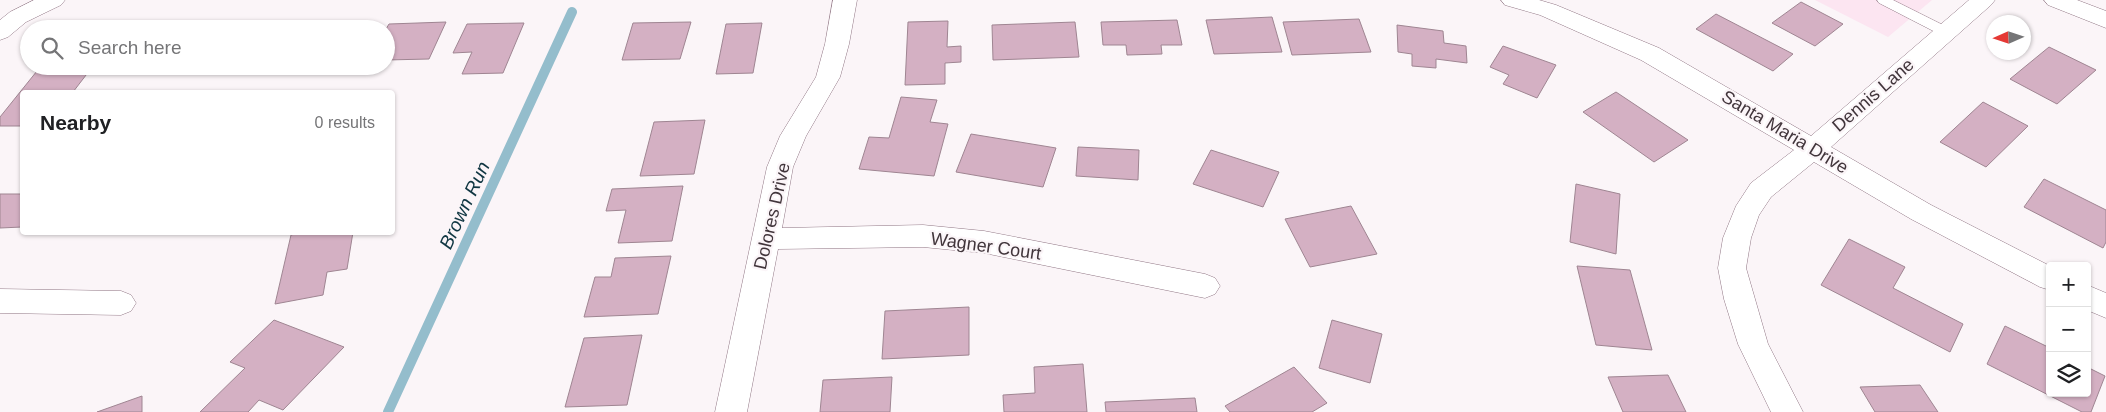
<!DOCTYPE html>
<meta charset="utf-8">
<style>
:root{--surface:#fff;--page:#f2f2f2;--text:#202124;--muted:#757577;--line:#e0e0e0}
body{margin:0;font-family:Arial,sans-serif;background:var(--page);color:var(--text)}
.controls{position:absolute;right:15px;bottom:15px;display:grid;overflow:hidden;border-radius:5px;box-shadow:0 1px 4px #0004}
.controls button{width:45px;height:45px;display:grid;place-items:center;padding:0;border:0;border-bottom:1px solid var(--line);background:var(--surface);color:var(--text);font:25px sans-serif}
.compass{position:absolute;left:1986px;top:15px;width:45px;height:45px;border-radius:50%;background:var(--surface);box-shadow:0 1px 4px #0004;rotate:267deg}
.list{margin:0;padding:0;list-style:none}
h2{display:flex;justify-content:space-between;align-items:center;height:65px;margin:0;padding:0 20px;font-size:21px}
h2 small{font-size:16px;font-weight:400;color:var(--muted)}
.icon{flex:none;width:28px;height:28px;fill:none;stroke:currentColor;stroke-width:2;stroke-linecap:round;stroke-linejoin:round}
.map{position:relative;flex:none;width:2106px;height:412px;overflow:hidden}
.search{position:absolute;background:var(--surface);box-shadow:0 1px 4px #0004;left:20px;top:20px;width:375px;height:55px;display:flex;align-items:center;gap:12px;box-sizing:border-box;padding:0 18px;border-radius:28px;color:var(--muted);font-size:19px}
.panel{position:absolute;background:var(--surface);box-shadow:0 1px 4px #0004;left:20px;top:90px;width:375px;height:145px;border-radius:5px}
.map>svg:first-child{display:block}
.built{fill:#fce5f1}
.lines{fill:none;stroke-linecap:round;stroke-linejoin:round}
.stream{stroke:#94bdcc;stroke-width:10}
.building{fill:#d4b0c3;stroke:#9f8592}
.service-casing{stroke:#917785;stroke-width:1}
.minor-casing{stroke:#917785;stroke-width:1}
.service{fill:#fff;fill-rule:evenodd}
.minor{fill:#fff;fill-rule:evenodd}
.labels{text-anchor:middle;stroke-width:4.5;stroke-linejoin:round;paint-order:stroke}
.street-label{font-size:18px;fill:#41353b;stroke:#fbf5f8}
.water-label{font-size:19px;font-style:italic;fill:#103642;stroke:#fbf5f8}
</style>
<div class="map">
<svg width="2106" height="412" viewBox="0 0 2106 412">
<rect width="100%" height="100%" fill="#fbf5f8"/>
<path class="built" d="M1815 0H1932L1888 37Z"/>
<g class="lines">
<path class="stream" d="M388 412 572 12"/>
</g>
<path class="building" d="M1801 2 1843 24 1815 46 1772 23Z
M1716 14 1793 54 1773 71 1696 29Z
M1272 17 1282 52 1214 54 1206 20Z
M1359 19 1371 52 1292 55 1283 22Z
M1177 20 1182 45H1161L1162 54 1127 55 1126 45H1103L1101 22Z
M948 21 947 47 961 46V62L945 63V84L905 85 908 22Z
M287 22 283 29H224L227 24Z
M446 22 429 59 386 60V29L389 24Z
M691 22 680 59 622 60 633 23Z
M1075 22 1079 57 993 60 992 25Z
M524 23 503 73 462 74 472 52 453 53 467 24Z
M762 23 753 73 716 74 726 24Z
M353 24 350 29H297L298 26Z
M198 25 196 29H141L142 27Z
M1397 25 1443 31 1444 43 1466 46 1467 63 1436 59V68L1412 66V54L1398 52Z
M1503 46 1556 65 1537 98 1503 84 1509 75 1490 67Z
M2049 47 2096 70 2057 104 2010 79Z
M41 66H93L73 92H22V126H0V117Z
M1616 92 1688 140 1654 162 1583 112Z
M901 97 937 100 930 122 948 124 934 176 859 169 869 137 889 138Z
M1983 102 2028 126 1986 167 1940 142Z
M705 120 694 174 640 176 654 122Z
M971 134 1056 148 1043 187 956 172Z
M1078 147 1139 150 1138 180 1076 176Z
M1211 150 1279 172 1263 207 1193 184Z
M2044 179 2106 210V242L2103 248 2024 207Z
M1576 184 1620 194 1616 254 1570 242Z
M683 186 672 241 618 243 626 210 606 211 612 189Z
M0 194H22V227L0 228Z
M1351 206 1377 254 1310 267 1285 219Z
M303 232H353L347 269 327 272 323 295 275 304 291 235Z
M1849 239 1905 267 1893 288 1963 324 1950 352 1821 285Z
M671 256 658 314 584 317 595 277H611L615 258Z
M1577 266 1630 270 1652 350 1596 345Z
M969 307V355L882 359 885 311Z
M274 320 344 347 283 410 259 400 248 412H200L245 368 230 362Z
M1332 320 1382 334 1370 383 1319 368Z
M2005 326 2050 348V393H2087V367L2105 376 2091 412H2082L1987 364Z
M642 335 627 405 565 407 584 338Z
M1083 364 1087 412H1004L1003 395 1035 393 1034 367Z
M1294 367 1327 403 1312 412H1230L1225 406Z
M1668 375 1686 412H1623L1608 377Z
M892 377 890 412H820L823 380Z
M1920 385 1938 412H1875L1860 387Z
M142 396V412H97Z
M1195 398 1197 412H1106L1105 402Z"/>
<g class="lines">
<g class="service-casing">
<path id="service" d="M1877 0H1893L1951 29 1952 32 1946 36 1941 35 1879 3Z"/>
</g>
<g class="minor-casing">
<path id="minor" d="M34 0H65L61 5 26 22 8 37 0 40V20L10 12Z
M833 0H857L849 44 840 77 806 136 793 167 782 228 923 225 984 231 1205 274 1215 278 1220 286 1215 294 1205 298 984 253 923 247 778 249 747 412H715L767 167 780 136 816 77 825 44Z
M1501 0H1539L1556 5 1659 48 1811 136 1969 0H1995L1991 5 1831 147 1931 205 2050 266V290L2040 287 1911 219 1814 162 1771 197 1759 215 1751 238 1746 268 1768 344 1803 412H1771L1738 344 1724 299 1718 268 1723 238 1736 206 1751 183 1794 150 1641 60 1540 15 1505 5Z
M2044 0H2077L2106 11V28L2048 5Z
M2087 285 2106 293V318L2087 310Z
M0 289 121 291 131 295 136 303 131 311 121 315 0 313Z"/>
</g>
<use href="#service" class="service"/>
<use href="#minor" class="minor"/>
</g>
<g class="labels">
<g class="street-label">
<text transform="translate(1873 95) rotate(-41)" y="6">Dennis Lane</text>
<text transform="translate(1785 132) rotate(31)" y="6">Santa Maria Drive</text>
<text transform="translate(772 216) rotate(-77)" y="6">Dolores Drive</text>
<text transform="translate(986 246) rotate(8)" y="6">Wagner Court</text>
</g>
<g class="water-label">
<text transform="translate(464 205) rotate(-65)" y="7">Brown Run</text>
</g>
</g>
</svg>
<div class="controls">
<button>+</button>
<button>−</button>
<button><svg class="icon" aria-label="layers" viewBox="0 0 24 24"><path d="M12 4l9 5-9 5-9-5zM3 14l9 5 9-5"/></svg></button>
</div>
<svg class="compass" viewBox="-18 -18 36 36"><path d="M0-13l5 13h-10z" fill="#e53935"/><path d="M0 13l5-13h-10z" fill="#757577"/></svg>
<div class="search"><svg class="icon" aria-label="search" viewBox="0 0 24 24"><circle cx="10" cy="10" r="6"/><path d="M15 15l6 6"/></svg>Search here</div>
<section class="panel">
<h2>Nearby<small>0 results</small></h2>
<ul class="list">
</ul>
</section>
</div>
